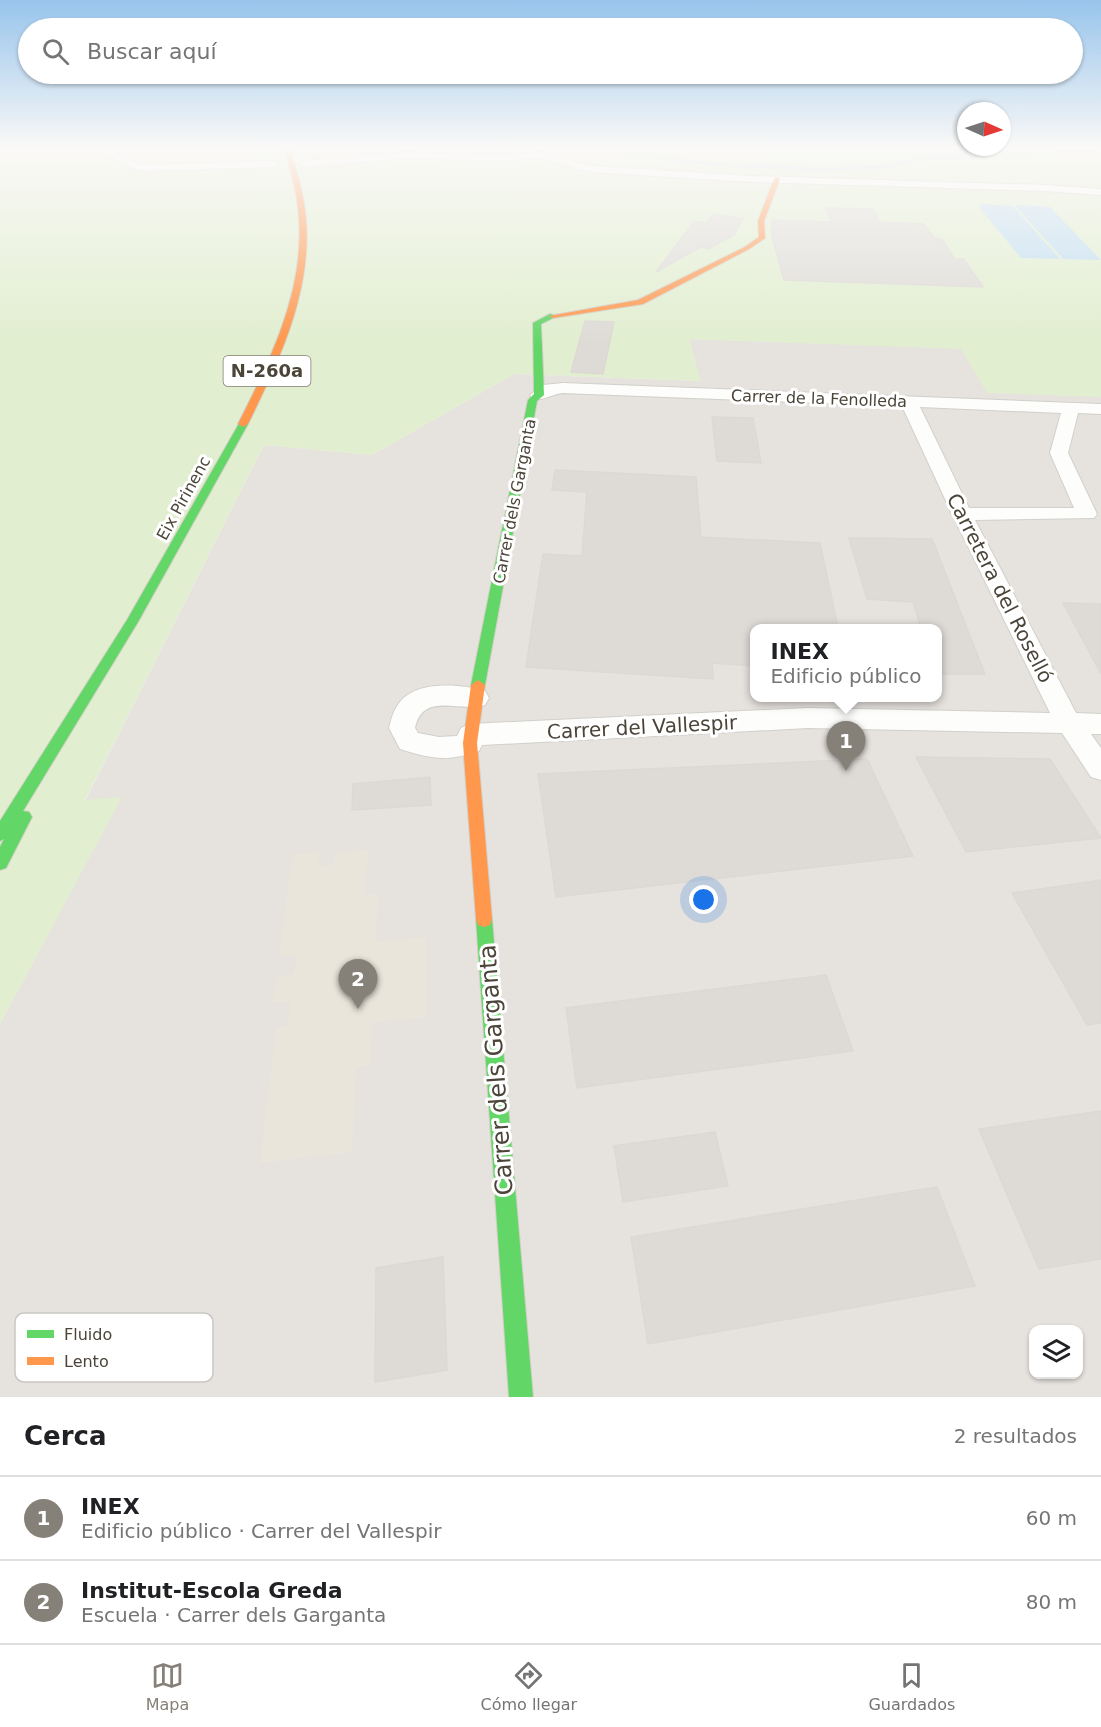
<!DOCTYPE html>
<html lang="es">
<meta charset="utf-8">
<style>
:root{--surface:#fff;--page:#f6f6f6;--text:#202124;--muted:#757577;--line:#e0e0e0;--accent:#868178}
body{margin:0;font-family:"DejaVu Sans",sans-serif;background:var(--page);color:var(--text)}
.controls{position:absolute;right:18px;bottom:18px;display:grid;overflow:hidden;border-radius:12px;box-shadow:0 2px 4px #0004}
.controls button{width:54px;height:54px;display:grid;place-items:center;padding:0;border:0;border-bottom:2px solid var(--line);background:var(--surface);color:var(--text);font:30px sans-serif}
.compass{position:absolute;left:957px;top:102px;width:54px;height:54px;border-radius:50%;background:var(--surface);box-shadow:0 2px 4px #0004;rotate:93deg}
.you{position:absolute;left:704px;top:900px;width:21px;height:21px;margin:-15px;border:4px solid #fff;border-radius:50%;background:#1a73e8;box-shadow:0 0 0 9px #1a73e833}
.badge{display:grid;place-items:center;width:39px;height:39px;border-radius:50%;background:var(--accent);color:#fff;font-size:20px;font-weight:700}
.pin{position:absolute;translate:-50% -50px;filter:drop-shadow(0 2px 3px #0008)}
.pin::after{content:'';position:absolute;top:32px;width:21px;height:18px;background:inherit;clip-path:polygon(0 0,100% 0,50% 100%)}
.popup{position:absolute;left:750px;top:624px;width:192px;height:78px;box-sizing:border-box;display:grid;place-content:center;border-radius:12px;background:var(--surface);filter:drop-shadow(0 2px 4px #0005);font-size:20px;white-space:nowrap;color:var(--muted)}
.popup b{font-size:22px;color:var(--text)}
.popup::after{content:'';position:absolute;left:50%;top:100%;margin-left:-12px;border:12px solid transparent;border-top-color:var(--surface)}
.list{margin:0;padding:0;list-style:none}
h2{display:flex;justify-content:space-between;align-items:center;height:78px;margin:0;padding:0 24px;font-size:26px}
h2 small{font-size:20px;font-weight:400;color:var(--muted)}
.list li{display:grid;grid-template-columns:39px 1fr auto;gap:18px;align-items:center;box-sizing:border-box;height:84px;padding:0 24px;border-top:2px solid var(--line)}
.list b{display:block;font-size:22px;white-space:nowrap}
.list p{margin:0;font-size:20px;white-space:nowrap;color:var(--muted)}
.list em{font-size:20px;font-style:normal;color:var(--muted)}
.icon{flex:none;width:33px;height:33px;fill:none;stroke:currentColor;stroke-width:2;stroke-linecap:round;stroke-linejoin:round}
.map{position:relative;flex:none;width:1101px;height:1397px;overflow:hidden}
.search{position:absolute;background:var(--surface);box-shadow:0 2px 4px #0004;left:18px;right:18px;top:18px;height:66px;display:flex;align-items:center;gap:15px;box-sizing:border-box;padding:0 21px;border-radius:33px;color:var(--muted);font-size:22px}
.sheet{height:246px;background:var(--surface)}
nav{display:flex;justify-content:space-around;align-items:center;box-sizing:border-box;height:84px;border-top:2px solid var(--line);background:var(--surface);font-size:16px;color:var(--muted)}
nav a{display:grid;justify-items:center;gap:3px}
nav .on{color:var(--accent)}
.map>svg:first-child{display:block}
.industrial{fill:#e6e2de;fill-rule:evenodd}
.education{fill:#eae5da}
.green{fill:#e1eecf}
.parking{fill:#e6e3df}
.water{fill:#c0ddf1}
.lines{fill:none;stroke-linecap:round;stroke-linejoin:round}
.stream{stroke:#c0ddf1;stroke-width:3}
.building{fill:#dedbd6;stroke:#dcd9d4;stroke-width:1.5}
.street-casing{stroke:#d2d0cb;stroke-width:2}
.fast-casing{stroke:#d3cfc5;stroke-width:2}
.slow-casing{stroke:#d3cfc5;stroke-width:2}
.street{fill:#fdfdfc;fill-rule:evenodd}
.fast{fill:#63d668;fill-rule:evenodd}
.slow{fill:#ff974d;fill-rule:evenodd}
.labels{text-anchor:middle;stroke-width:6;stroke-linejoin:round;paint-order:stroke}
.far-street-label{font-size:16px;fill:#4b4439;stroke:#fff}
.shield{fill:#fff;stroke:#817c74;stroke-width:1.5}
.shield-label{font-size:18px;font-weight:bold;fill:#4b4439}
.street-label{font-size:20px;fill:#4b4439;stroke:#fff}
.near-street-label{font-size:24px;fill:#4b4439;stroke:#fff}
.key{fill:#fff;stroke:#c9c7c4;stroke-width:1.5}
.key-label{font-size:16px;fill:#4b4439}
</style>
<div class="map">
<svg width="1101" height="1397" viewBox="0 0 1101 1397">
<rect width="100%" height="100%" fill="#f4f2ee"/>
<path class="industrial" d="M689 339 1101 353V1397H0V1024L121 798 85 801 264 445 372 455 514 374 700 381ZM754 628H938V698H754ZM1034 1330H1078V1374H1034Z"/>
<path class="education" d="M368 850 365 895 378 894 376 942 426 937V1017L372 1023 370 1065 356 1067 352 1152 260 1163 276 1027 288 1025 290 1001 272 1002 276 976 294 974 297 955 279 956 292 855 319 852V866L334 864 335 853Z"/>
<path class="green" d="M0 148H1101V397L987 393 961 349 689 339 701 381 514 374 372 455 264 445 85 800 122 797 0 1024Z"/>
<path class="parking" d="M311 476H496L483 545 284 547Z"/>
<path class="water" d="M983 204 1013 206 1060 259 1021 258 978 206Z
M1020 205 1050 207 1101 260 1063 259 1015 206Z"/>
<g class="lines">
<path class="stream" d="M608 148 625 154 723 165 821 169 885 167 920 159 1101 150"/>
</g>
<path class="building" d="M825 208 873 209 880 222 924 224 934 238 942 239 955 259H964L983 287 784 280 772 237V220L831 222Z
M713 214 743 218 734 235 708 249 701 247 656 272 694 221 707 223Z
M585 321 614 322 603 374 571 372Z
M712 417 753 418 761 463 717 461Z
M555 470 696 477 701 537 820 543 838 628H754V666L712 663 713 679 526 667 543 554 582 556 587 492 552 490Z
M849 538 932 539 985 674H938V628H921L913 602 867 599Z
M1063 603 1101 604V674Z
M916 757 1050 759 1101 838 966 852Z
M867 759 913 856 556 897 538 774Z
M430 777 431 805 352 810 353 784Z
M1101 880V1023L1087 1025 1012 893Z
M826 975 853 1051 577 1088 566 1008Z
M1101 1111V1259L1039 1269 979 1129Z
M715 1132 728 1186 623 1202 614 1146Z
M937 1187 975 1286 648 1344 631 1237Z
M443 1257 447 1370 375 1382 376 1268Z"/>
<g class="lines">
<g class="street-casing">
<path id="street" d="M91 148H106L142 165 274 161 279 164 274 167 140 171Z
M407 152 497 155 541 152 591 166 751 176 1045 185 1101 189V195L1045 191 751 182 590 172 541 158 497 161 407 158 304 167 299 164 304 161Z
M563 383 1101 404V414L1078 413 1068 453 1097 514 1094 518 975 520 1076 713 1101 714V734H1091L1101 748V780L1091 777 1062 733 808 728 482 745 479 751C448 762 431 759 400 749L389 728C391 719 394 709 400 702 417 680 462 684 485 691L489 698 485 705C460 713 423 691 415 728L418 733 439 737 457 736 461 728 470 724 808 708 1050 713 952 514 902 406 563 393C552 394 544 401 533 399L530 395 543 385ZM920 407 1061 413 1050 453 1074 508H969Z"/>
</g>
<g class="fast-casing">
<path id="fast" d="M550 314 557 316 541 324 544 395 537 401 485 685 478 690 471 685 528 400 534 394 533 323Z
M240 422 248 424 138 622 23 811 29 812 32 817 6 868 0 870V847L4 839 0 841V821L127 620Z
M484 911 490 913 492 919 533 1397H509L476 919 478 913Z"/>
</g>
<g class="slow-casing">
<path id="slow" d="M284 148H290C297 172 304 195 306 219 312 292 279 361 248 424L243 427 238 424C270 361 304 292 299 220 298 195 291 172 284 148Z
M777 177 780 179 764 221 765 238 749 249 643 304 553 318 549 316 638 300 745 247 759 237 758 221 774 179Z
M478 680 485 685 477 743 492 919 490 925 484 927 478 925 476 919 463 743 471 685Z"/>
</g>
<use href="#street" class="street"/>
<use href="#fast" class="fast"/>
<use href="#slow" class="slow"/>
</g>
<linearGradient id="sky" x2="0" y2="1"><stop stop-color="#98c4ec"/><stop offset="0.43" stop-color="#faf9f7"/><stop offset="1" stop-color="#faf9f7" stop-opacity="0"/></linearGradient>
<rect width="1101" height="344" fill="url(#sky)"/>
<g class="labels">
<g class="far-street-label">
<text transform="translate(819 398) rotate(2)" y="6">Carrer de la Fenolleda</text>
<text transform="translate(183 498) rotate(-61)" y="6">Eix Pirinenc</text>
<text transform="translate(514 501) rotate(-79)" y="6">Carrer dels Garganta</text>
</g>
<rect class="shield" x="223.5" y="356" width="87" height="30" rx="4.5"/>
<g class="shield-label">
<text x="267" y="377">N-260a</text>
</g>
<g class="street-label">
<text transform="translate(1000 588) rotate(63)" y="7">Carretera del Roselló</text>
<text transform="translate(642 727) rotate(-3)" y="7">Carrer del Vallespir</text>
</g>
<g class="near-street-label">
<text transform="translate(496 1070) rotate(-94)" y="8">Carrer dels Garganta</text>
</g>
</g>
<rect x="15" y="1313" width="198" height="69" rx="9" class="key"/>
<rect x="27" y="1330" width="27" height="8" fill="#63d668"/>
<rect x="27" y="1357" width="27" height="8" fill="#ff974d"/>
<g class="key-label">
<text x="64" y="1340">Fluido</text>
<text x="64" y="1367">Lento</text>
</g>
</svg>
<div class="controls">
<button><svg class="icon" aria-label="layers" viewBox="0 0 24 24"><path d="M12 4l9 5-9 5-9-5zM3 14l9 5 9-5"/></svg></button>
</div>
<svg class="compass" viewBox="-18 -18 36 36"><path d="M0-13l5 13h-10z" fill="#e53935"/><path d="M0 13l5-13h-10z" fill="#757577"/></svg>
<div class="you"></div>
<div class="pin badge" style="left:846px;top:771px">1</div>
<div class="popup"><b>INEX</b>Edificio público</div>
<div class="pin badge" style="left:358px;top:1009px">2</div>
<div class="search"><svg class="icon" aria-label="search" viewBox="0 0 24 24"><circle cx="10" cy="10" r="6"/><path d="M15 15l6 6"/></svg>Buscar aquí</div>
</div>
<section class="sheet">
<h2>Cerca<small>2 resultados</small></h2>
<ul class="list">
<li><span class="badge">1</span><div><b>INEX</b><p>Edificio público · Carrer del Vallespir</p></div><em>60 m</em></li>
<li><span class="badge">2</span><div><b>Institut-Escola Greda</b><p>Escuela · Carrer dels Garganta</p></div><em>80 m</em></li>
</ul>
</section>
<nav>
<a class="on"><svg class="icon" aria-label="map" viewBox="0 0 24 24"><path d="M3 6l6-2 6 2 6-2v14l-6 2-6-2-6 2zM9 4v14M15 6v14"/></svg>Mapa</a>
<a><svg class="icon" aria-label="directions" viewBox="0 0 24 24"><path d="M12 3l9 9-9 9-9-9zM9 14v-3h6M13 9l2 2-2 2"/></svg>Cómo llegar</a>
<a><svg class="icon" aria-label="saved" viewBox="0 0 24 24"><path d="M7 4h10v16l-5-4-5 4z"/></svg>Guardados</a>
</nav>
